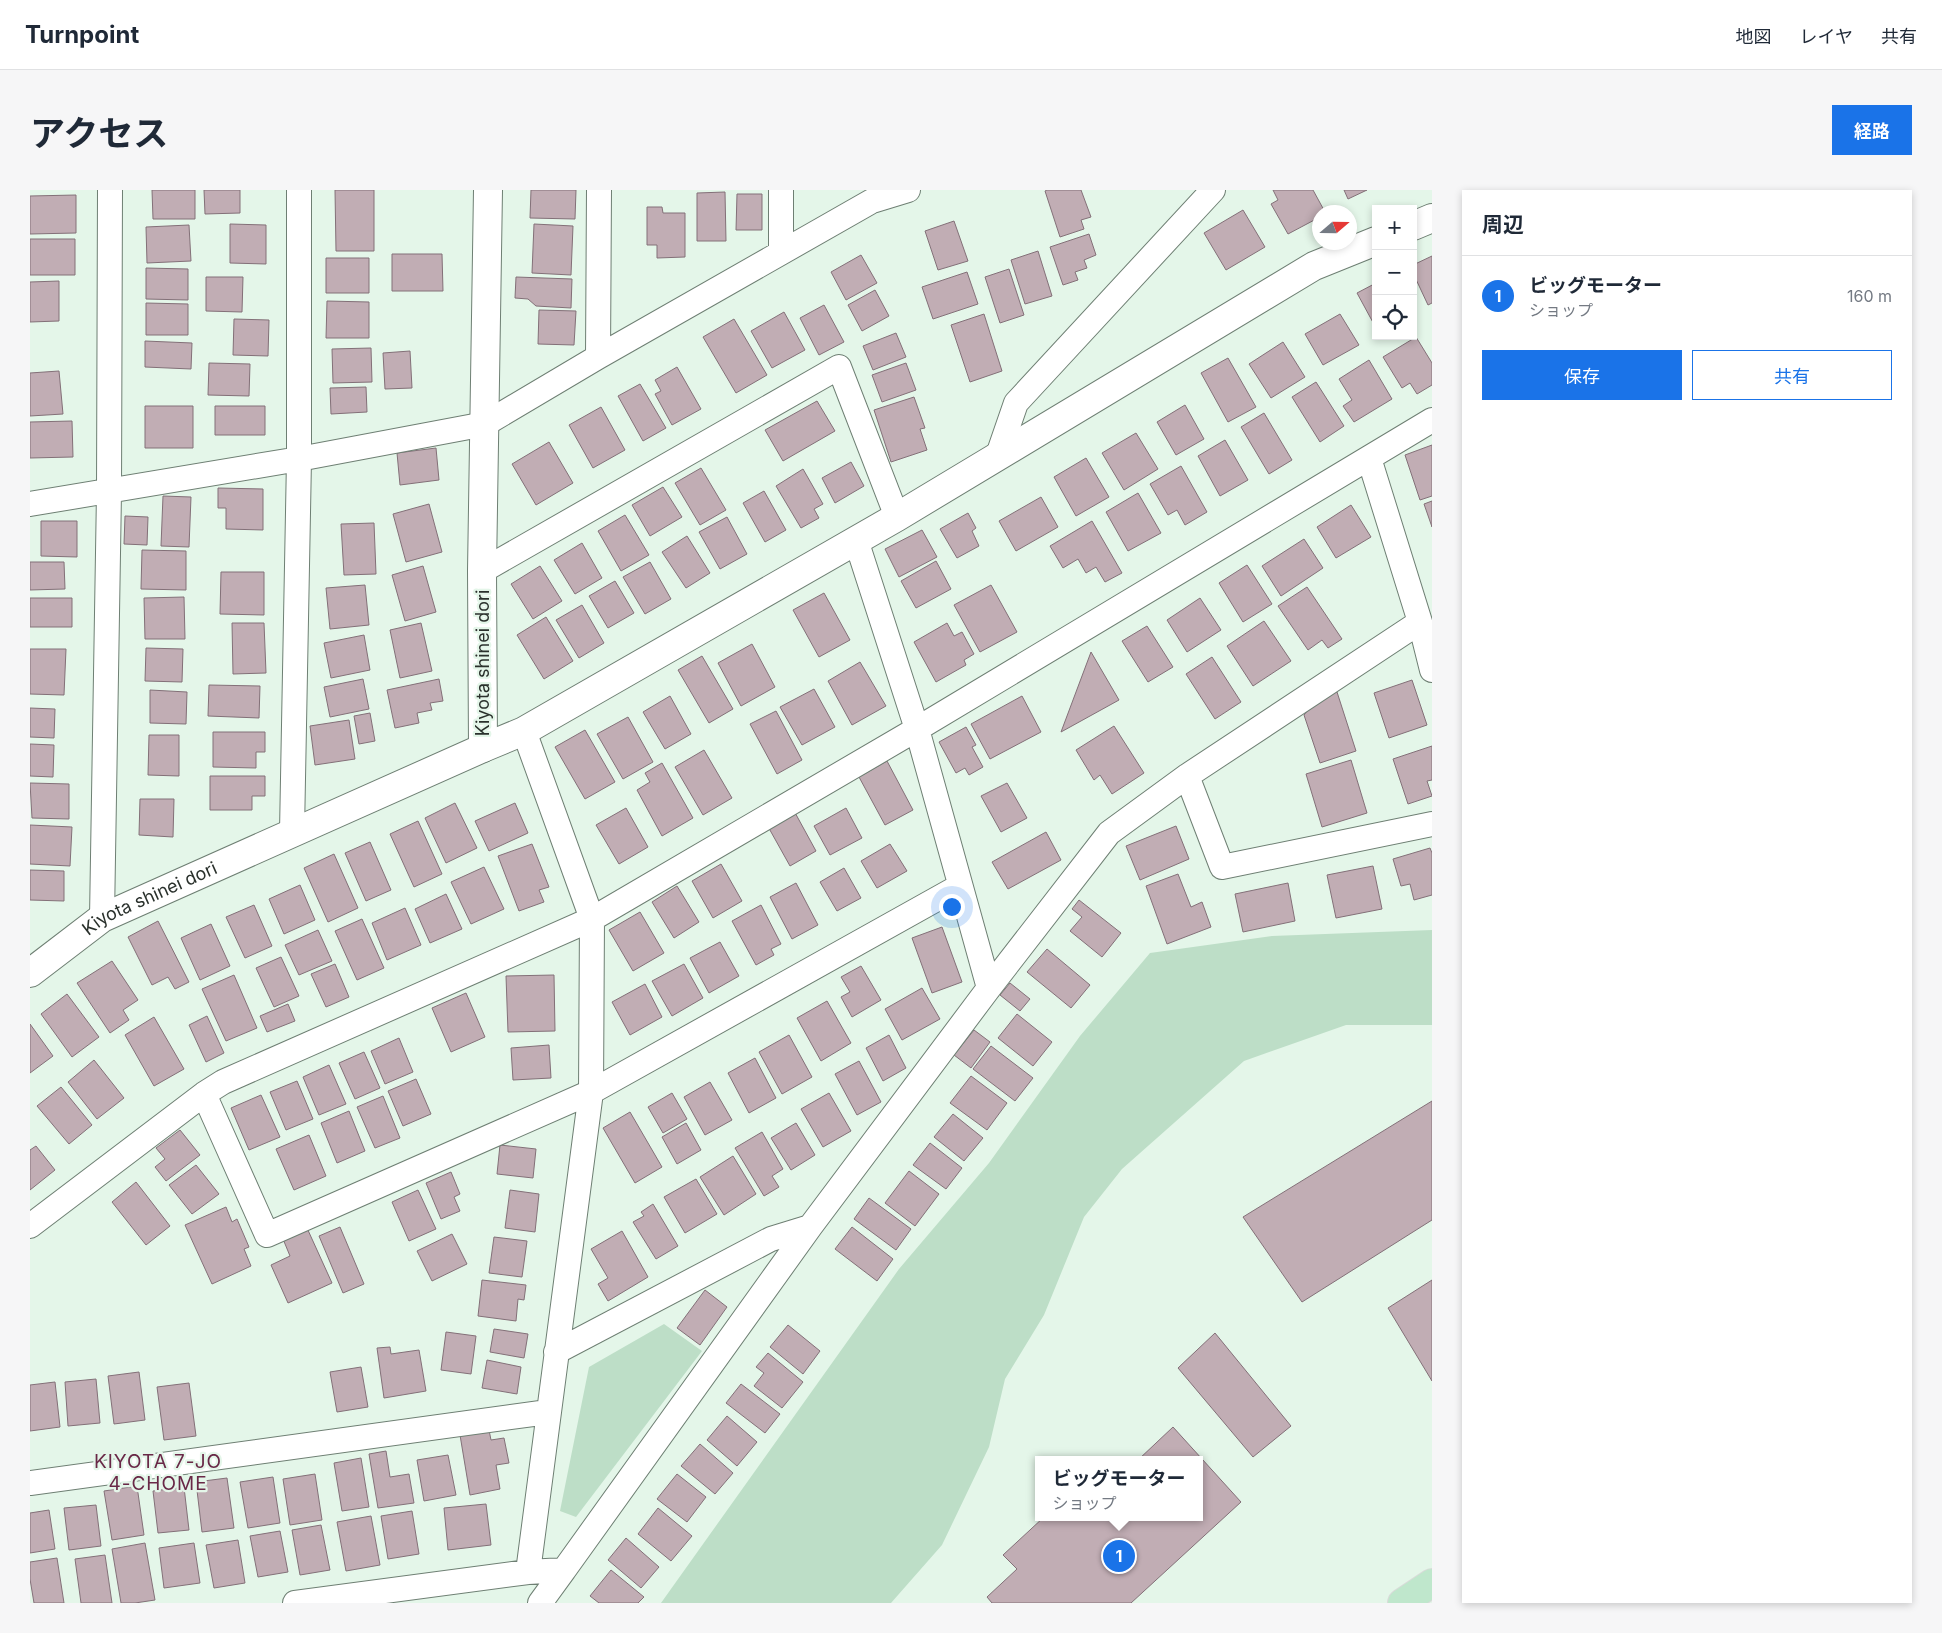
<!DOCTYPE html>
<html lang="ja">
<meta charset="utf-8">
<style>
:root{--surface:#fff;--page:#f6f6f7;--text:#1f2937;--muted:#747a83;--line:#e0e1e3;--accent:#1a73e8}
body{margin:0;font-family:Inter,"Noto Sans JP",sans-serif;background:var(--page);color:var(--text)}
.controls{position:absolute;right:15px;top:15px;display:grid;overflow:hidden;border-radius:0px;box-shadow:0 2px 8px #0003}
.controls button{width:45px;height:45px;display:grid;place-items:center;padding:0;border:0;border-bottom:1px solid var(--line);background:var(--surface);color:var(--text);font:25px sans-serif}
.compass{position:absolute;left:1282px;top:15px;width:45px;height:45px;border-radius:50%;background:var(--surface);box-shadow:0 2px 8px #0003;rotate:70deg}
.you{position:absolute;left:921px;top:716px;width:18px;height:18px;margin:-12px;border:4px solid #fff;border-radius:50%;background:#1a73e8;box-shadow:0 0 0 8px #1a73e833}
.badge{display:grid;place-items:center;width:32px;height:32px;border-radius:50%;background:var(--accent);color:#fff;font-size:16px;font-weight:700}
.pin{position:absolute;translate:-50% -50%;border:2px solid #fff;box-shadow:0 1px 5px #0006}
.popup{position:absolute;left:1005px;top:1266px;width:168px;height:65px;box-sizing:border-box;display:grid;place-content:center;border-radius:0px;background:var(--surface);filter:drop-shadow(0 1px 4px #0005);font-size:16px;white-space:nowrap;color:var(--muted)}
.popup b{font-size:19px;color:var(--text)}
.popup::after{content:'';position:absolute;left:50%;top:100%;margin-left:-10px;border:10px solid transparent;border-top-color:var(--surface)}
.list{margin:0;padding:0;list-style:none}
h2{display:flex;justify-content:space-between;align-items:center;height:65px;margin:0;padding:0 20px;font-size:21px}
h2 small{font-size:16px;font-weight:400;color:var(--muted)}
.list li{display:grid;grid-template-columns:32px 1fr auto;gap:15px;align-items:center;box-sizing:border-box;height:80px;padding:0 20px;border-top:1px solid var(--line)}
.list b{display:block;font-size:19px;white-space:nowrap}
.list p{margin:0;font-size:16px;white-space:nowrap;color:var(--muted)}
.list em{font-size:16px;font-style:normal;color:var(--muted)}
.actions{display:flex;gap:10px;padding:15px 20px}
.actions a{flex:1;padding:11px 0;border:1px solid var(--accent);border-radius:0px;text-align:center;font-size:18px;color:var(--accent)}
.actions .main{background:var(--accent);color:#fff}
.icon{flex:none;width:28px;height:28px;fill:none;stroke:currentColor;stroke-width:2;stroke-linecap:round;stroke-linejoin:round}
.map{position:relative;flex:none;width:1402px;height:1413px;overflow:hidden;border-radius:0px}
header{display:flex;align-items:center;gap:30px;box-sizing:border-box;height:70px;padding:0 25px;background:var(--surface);border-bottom:1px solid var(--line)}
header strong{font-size:24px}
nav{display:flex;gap:28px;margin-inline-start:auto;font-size:18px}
.intro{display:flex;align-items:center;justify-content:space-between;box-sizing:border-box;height:120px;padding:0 30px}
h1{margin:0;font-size:35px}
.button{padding:12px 22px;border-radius:0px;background:var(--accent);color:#fff;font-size:18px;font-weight:700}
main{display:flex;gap:30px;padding:0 30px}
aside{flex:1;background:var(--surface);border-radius:0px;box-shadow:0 2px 8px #0003}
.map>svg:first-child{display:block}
.green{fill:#bddec7}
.building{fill:#c1adb4;stroke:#837078}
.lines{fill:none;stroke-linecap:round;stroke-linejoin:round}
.minor-casing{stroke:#6e7f73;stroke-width:26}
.tertiary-casing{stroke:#6e7f73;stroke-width:30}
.primary-casing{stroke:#d9dad9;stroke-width:30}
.minor{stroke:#fff;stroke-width:24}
.tertiary{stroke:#fff;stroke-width:28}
.primary{stroke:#bfe7cc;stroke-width:28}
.labels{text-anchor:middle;stroke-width:4.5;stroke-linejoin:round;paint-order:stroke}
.street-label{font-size:18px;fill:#2a312c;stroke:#e4f6e9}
.neighbourhood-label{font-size:19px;letter-spacing:1px;fill:#692847;stroke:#e4f6e9}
</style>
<header>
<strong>Turnpoint</strong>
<nav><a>地図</a><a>レイヤ</a><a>共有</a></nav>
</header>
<div class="intro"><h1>アクセス</h1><a class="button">経路</a></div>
<main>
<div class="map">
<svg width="1402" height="1413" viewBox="0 0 1402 1413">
<rect width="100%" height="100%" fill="#e4f6e9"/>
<path class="green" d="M1402 740V835H1316L1214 871 1092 979 1054 1027 1014 1125 975 1189 959 1257 912 1355 861 1413H631L869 1079 959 973 1050 846 1120 763 1242 746Z
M634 1134 672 1161 546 1327 530 1321 559 1177Z"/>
<path class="building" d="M122 0H165V29H123Z
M174 0H210V23L175 24Z
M305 0H344V61H306Z
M501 0H546L545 29 500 28Z
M1017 0H1051L1061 27 1051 30 1054 39 1030 47 1015 1Z
M1243 0H1283L1295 22H1290V27L1258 44 1241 14 1248 10Z
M1314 0H1337L1318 9Z
M695 2 696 51H667V3Z
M707 4H732V40H706Z
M46 5V43L0 44V6Z
M617 17H632L633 23H655V67L627 68V55H617Z
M1213 20 1235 57 1196 80 1174 43Z
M924 31 938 71 908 80 895 41Z
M200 34 236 35V74L200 73Z
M504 34 543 36 541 85 502 83Z
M159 35 161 71 117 73 116 37Z
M1059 44 1066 65 1054 70 1057 78 1045 82 1048 90 1033 95 1020 57Z
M0 49H45V85H0Z
M1008 61 1022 106 995 114 981 70Z
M362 64H412L413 101H362Z
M831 65 847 93 816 110 801 82Z
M1402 66V113L1398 115 1383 83V75Z
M296 68H339V103H296Z
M116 78 158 79V110L116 109Z
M979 79 994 125 970 133 955 87Z
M937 82 948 114 903 129 892 97Z
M176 87H213L212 122 176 121Z
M486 87 542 89 541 118 506 116 498 109 485 108Z
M29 91V131L0 132V92Z
M1346 93V138L1327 103Z
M845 100 859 126 832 141 818 115Z
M297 111 339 112V148H296Z
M116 113 158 114V145H116Z
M794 115 814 152 789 165 770 128Z
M509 120 546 121 544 155 508 154Z
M754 122 775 160 742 178 721 141Z
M954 124 972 181 940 192 921 135Z
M1310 124 1329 155 1293 175 1275 144Z
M204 129 239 130 238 166 203 165Z
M704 129 737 185 706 203 673 147Z
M866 143 876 167 843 180 833 156Z
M1386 147 1402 173V195L1387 204 1380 193 1372 198 1353 167Z
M115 151 162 153 161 179 115 177Z
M1253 152 1275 187 1241 208 1219 174Z
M341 158 342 192 303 193 302 159Z
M380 161 382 198 355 199 353 163Z
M1198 168 1226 217 1198 232 1171 183Z
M1339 170 1362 209 1324 232 1313 216 1322 210 1309 189Z
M179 173 220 174 219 206 178 205Z
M876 173 886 200 852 212 842 185Z
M647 177 671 219 642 235 625 204 631 201 625 190Z
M29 181 33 224 0 226V183Z
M1286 192 1314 236 1290 252 1262 207Z
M610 194 636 238 613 251 588 206Z
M336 197 337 222 301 224 300 198Z
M884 207 895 238 890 239 897 260 861 272 844 220Z
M787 211 805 241 753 271 735 240Z
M1155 215 1174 249 1146 265 1127 232Z
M115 216H163V258H115Z
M185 216H235V245H185Z
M571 217 595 260 563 278 539 235Z
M1234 223 1262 270 1239 284 1211 237Z
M42 231 43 267 0 268V232Z
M1106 243 1128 279 1094 300 1072 263Z
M1195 250 1218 290 1190 306 1168 266Z
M519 252 543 293 506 315 482 274Z
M1402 255V306L1390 310 1375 265Z
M406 258 409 290 370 295 367 263Z
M1056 268 1079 307 1046 326 1024 287Z
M821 272 834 296 805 313 792 288Z
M1151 276 1177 322 1155 335 1147 320 1138 325 1120 294Z
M671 278 696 320 670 335 645 293Z
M773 279 793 314 784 319 789 328 771 338 746 296Z
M633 297 652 327 620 346 602 315Z
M188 298 233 299V340L196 339V318H188Z
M734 301 756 340 735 352 713 313Z
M1108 303 1131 343 1098 361 1076 322Z
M133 306 161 307 159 357 131 356Z
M1011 307 1028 337 986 361 969 331Z
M1402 311V337L1394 314Z
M399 314 412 362 376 372 363 324Z
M1321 315 1341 347 1306 368 1287 337Z
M938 323 946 338 942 341 949 356 927 368 910 339Z
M595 325 619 365 591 381 568 341Z
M95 326 118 327 117 355 94 354Z
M697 327 717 364 690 379 669 342Z
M11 331H47V367L11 366Z
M1062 331 1092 383 1075 392 1066 377 1056 383 1048 369 1033 378 1020 356Z
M344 333 346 384 314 385 311 334Z
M892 340 907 367 869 387 855 359Z
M657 346 680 383 656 398 632 362Z
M1274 349 1293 378 1251 406 1232 376Z
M552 353 572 388 545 404 524 370Z
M112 360 156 361V400L111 399Z
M906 371 921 399 886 418 871 391Z
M0 372H34L35 399 0 400Z
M620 372 641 409 615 424 593 387Z
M1217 375 1242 414 1213 432 1189 393Z
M393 376 406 422 375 431 362 385Z
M510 376 532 411 503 429 481 394Z
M191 382H234V425L190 424Z
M585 391 604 423 578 438 559 406Z
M335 395 339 435 300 439 296 398Z
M961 395 987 442 950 462 924 415Z
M1277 397 1312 449 1298 458 1292 450 1278 460 1248 416Z
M794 403 820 450 789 467 763 420Z
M154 407 155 449H115L114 408Z
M0 408H42V437H0Z
M1170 408 1191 440 1157 462 1137 430Z
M552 415 574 453 549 468 526 430Z
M516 427 543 471 514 489 487 445Z
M1234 431 1261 471 1223 496 1197 456Z
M202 433H234L236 483 203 484Z
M391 433 402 481 370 488 360 440Z
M917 433 924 446 932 442 944 464 934 470 936 475 906 492 884 452Z
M1117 436 1143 477 1118 492 1092 451Z
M334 445 340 480 301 488 294 453Z
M722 454 745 497 711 516 688 473Z
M116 458 153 459 152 492 115 491Z
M0 459H36L34 505 0 504Z
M1061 462 1089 510 1031 542Z
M672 466 703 519 679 533 648 480Z
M1182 467 1211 512 1185 529 1156 484Z
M830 472 856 516 822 535 798 491Z
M333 489 339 519 300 527 294 497Z
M409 489 413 511 400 513 402 520 387 523 389 533 365 538 357 500Z
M1382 490 1397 535 1359 548 1344 503Z
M179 495 230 496 229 528 178 526Z
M784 499 805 537 772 555 750 517Z
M120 500 157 502 156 534 120 533Z
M1307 502 1326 561 1290 573 1274 525 1288 508Z
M640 506 661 544 635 559 613 522Z
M992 506 1011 542 960 569 941 534Z
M0 518 25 519 24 548 0 547Z
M746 521 772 570 747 584 720 534Z
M340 523 345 551 329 554 324 526Z
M598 527 623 572 593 589 567 544Z
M319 530 325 569 285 575 280 536Z
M1084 536 1114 583 1082 604 1070 585 1064 590 1046 560Z
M936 537 946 555 942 557 953 577 939 585 935 578 926 583 909 552Z
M555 540 585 592 555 609 525 557Z
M183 542H235V562H226V578L183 577Z
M119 545H149V586L118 585Z
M0 554 24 555 23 587 0 586Z
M1402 556V590L1397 591 1402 606 1378 614 1363 569Z
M674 560 702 608 673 625 645 577Z
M1321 570 1337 623 1292 637 1276 584Z
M857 571 883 620 855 635 829 587Z
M632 573 663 628 632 646 607 600 620 592 615 583Z
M180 586H235V606H222V620H180Z
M0 593 39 594V629L2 628Z
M977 593 997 628 971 642 951 606Z
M110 609H144L143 647 109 645Z
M425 613 447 658 416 673 395 628Z
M485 613 498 643 459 661 445 631Z
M596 618 618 657 589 674 566 635Z
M816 618 832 648 800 665 784 636Z
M763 619 786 661 760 676 736 633Z
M388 631 412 684 384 697 360 644Z
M0 635 42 637 40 676 0 674Z
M1146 636 1159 669 1110 690 1096 656Z
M1016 642 1031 670 978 699 962 672Z
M340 652 361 700 336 711 315 663Z
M502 654 519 697 509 700 514 712 489 721 468 666Z
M860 654 877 681 847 698 831 671Z
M1400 658 1402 663V705L1384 710 1380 694 1371 696 1363 669Z
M304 664 328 718 298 732 274 678Z
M691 674 712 711 683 728 662 691Z
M1343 676 1352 719 1306 728 1297 685Z
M454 677 474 719 441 734 421 692Z
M814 678 831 708 807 721 790 692Z
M0 680 34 681V711L0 710Z
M1148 684 1161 717 1172 712 1181 737 1137 754 1116 696Z
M766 693 788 735 762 749 740 707Z
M1258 693 1265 731 1213 742 1205 704Z
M270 695 285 730 254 744 239 709Z
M647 696 669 732 644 748 622 712Z
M416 704 432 739 400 753 385 719Z
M1049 710 1091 743 1072 767 1040 741 1052 727 1042 719Z
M224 715 242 756 215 768 196 727Z
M731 715 751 754 741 759 744 765 726 775 702 731Z
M375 718 391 755 357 770 342 733Z
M610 722 634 763 603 781 579 740Z
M332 729 354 778 327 790 305 741Z
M128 731 159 792 145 799 138 787 122 795 98 747Z
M181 734 200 776 170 790 151 748Z
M912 737 932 792 902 803 882 748Z
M288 740 302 771 269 785 255 755Z
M690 752 709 786 679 803 660 768Z
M1017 759 1060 795 1041 818 997 782Z
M251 767 269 806 244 817 226 778Z
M82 771 108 810 93 820 99 830 80 843 47 793Z
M305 774 319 807 296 817 281 784Z
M654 774 673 808 642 826 622 791Z
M831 776 851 810 822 827 811 807 820 802 811 787Z
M204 785 227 838 196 851 172 799Z
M524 785 525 841 478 842 476 786Z
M980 793 1000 809 990 821 970 805Z
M615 794 632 827 600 845 582 812Z
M892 798 910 829 872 850 855 819Z
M436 803 455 847 421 862 402 818Z
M37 804 69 847 42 867 11 824Z
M797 811 821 853 791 871 767 828Z
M258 814 265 831 237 842 230 826Z
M987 824 1022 852 1003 876 968 848Z
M177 826 194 863 176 872 159 835Z
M124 827 154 879 124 896 95 845Z
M0 834 23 866 0 883Z
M944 840 960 852 941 878 924 865Z
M759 845 782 887 752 904 729 862Z
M859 845 876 878 853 891 836 858Z
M369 848 383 882 355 894 341 861Z
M519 855 521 888 483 890 481 858Z
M961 856 1003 888 985 911 943 879Z
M334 862 350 898 325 909 309 873Z
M725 868 746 908 719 923 698 883Z
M64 870 94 908 67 929 38 892Z
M829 871 851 912 827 925 805 884Z
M299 875 316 914 289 925 273 887Z
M941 886 977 913 957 940 920 913Z
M386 889 401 924 373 936 358 901Z
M267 891 283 929 256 940 240 902Z
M680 892 702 930 675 945 654 907Z
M31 897 62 935 39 954 7 916Z
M642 903 657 929 633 943 618 917Z
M799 903 821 941 793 957 771 919Z
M231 905 250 947 219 960 201 918Z
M353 906 370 948 345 958 327 917Z
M1402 911V1030L1272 1112 1213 1027Z
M319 921 335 961 307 973 291 933Z
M600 922 632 977 605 993 573 938Z
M923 924 953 948 934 971 904 947Z
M656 933 671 960 647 974 632 947Z
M766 933 785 965 761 980 741 948Z
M150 940 170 965 136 991 125 977 135 969 126 958Z
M732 942 753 979 742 986 749 997 734 1006 705 958Z
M279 945 296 986 264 1000 246 959Z
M900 953 932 978 916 999 883 975Z
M470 955 506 959 503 988 467 984Z
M6 956 25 980 0 1000V960Z
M703 966 726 1004 694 1025 670 987Z
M166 975 189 1004 162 1024 139 995Z
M879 981 909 1004 885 1036 855 1013Z
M421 982 430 1004 424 1007 430 1021 411 1029 396 993Z
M666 989 687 1024 655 1043 634 1007Z
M106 992 140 1036 116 1055 82 1012Z
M388 1000 406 1039 379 1051 362 1012Z
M480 1000 509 1004 505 1042 475 1038Z
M839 1008 881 1039 866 1060 824 1029Z
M623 1014 648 1056 626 1069 603 1032 614 1026 611 1022Z
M196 1017 202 1032 207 1029 219 1057 214 1059 221 1076 182 1094 155 1035Z
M310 1037 334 1094 313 1103 289 1046Z
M822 1037 863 1069 847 1091 805 1059Z
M277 1038 302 1093 258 1113 241 1075 260 1066 253 1049Z
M592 1041 618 1087 578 1111 568 1094 578 1088 561 1059Z
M422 1044 437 1074 402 1091 387 1061Z
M464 1047 497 1051 492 1087 459 1083Z
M452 1090 496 1095 494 1110 488 1109 486 1131 448 1126Z
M1402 1090V1191L1358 1118Z
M675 1100 697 1117 670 1155 647 1138Z
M758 1135 790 1161 773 1184 740 1157Z
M464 1139 498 1144 494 1168 460 1162Z
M416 1142 446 1146 441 1184 411 1180Z
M1185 1143 1261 1236 1223 1267 1148 1178Z
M360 1157 361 1164 389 1160 396 1201 354 1208 347 1158Z
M738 1163 773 1192 752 1218 724 1196 734 1183 726 1177Z
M457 1170 491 1177 487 1204 452 1198Z
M331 1177 338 1217 307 1222 300 1182Z
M109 1182 115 1230 84 1234 78 1186Z
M66 1189 70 1233 38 1236 35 1192Z
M25 1192 30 1237 0 1241V1195Z
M159 1193 166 1246 134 1250 127 1197Z
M711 1194 750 1224 735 1243 696 1213Z
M697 1226 727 1252 707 1276 677 1250Z
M1143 1237 1211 1312 1101 1413H962L957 1407 987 1379 973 1365 1014 1327H1039L1042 1331 1045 1327H1169V1270H1108Z
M459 1240 461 1250 474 1248 479 1273 466 1275 470 1299 440 1305 430 1245Z
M670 1254 703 1283 685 1304 651 1276Z
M356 1261 360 1287 379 1284 384 1313 348 1318 339 1264Z
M418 1265 426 1305 394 1311 387 1270Z
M331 1268 339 1317 312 1321 304 1273Z
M285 1284 292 1330 260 1335 253 1289Z
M647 1284 676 1307 657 1332 627 1309Z
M243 1287 250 1333 218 1338 210 1292Z
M197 1288 204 1338 172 1342 166 1292Z
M107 1296 114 1345 82 1350 74 1301Z
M154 1297 159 1340 128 1343 123 1301Z
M456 1314 461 1355 418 1360 414 1318Z
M66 1315 71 1356 39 1360 34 1318Z
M628 1318 662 1346 641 1371 608 1344Z
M19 1320 25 1359 0 1363V1323Z
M382 1321 389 1364 358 1369 351 1326Z
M341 1326 350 1375 316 1381 307 1332Z
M291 1335 300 1380 270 1385 262 1340Z
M250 1341 258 1382 228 1387 220 1346Z
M596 1348 629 1377 611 1398 578 1370Z
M208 1350 215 1393 184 1398 176 1355Z
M115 1353 125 1410 105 1413H91L82 1359Z
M164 1353 170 1393 134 1398 129 1358Z
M75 1365 82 1413H51L45 1369Z
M27 1368 34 1413H4L0 1389V1372Z
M581 1380 614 1407 608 1413H569L560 1406Z"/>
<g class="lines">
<g class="minor-casing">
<path id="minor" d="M751 62V0
M568 167 569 0
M967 268 986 213 1183 0
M1339 268 1390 432 1402 480
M0 314 269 269 455 234 568 167 842 11 878 0
M826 350 887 539 959 798
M452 381 809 177 867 327
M494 541 562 729 561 902 498 1382 534 1380 510 1413
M1157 586 1192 677 1402 634
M262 642 269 269V0
M72 728 79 302 80 0
M174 904 237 1045 561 902 930 696
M0 1036 174 904 193 892 562 729 887 539 1402 230
M526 1162 741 1049 780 1037
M0 1293 518 1222
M534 1380 780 1037 959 798 1079 643 1157 586 1390 432
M265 1413 498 1382"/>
</g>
<g class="tertiary-casing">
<g id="tertiary">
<path d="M1383 36 1402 28"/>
<path d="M453 558 494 541 867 327 1284 76 1346 51"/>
<path id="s1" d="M0 783 72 728 453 558 452 381 458 0"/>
</g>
</g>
<g class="primary-casing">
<path id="primary" d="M1372 1413 1402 1393"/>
</g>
<use href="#minor" class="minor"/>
<use href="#tertiary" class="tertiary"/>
<use href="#primary" class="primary"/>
</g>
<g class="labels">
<g class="street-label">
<text transform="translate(453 473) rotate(-90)" y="6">Kiyota shinei dori</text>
<text dy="6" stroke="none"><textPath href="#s1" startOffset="142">Kiyota shinei dori</textPath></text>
</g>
<g class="neighbourhood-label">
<text x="128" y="1278">KIYOTA 7-JO<tspan x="128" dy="22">4-CHOME</tspan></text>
</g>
</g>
</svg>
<div class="controls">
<button>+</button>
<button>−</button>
<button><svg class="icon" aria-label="locate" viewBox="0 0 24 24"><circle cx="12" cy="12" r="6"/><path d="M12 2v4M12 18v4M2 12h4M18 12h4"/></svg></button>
</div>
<svg class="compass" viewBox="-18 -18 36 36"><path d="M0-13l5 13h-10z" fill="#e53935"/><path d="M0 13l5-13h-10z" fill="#747a83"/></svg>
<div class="you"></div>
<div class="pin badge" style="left:1089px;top:1366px">1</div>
<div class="popup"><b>ビッグモーター</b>ショップ</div>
</div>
<aside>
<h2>周辺<small></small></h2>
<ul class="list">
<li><span class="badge">1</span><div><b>ビッグモーター</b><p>ショップ</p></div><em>160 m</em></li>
</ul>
<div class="actions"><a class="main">保存</a><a>共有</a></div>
</aside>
</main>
